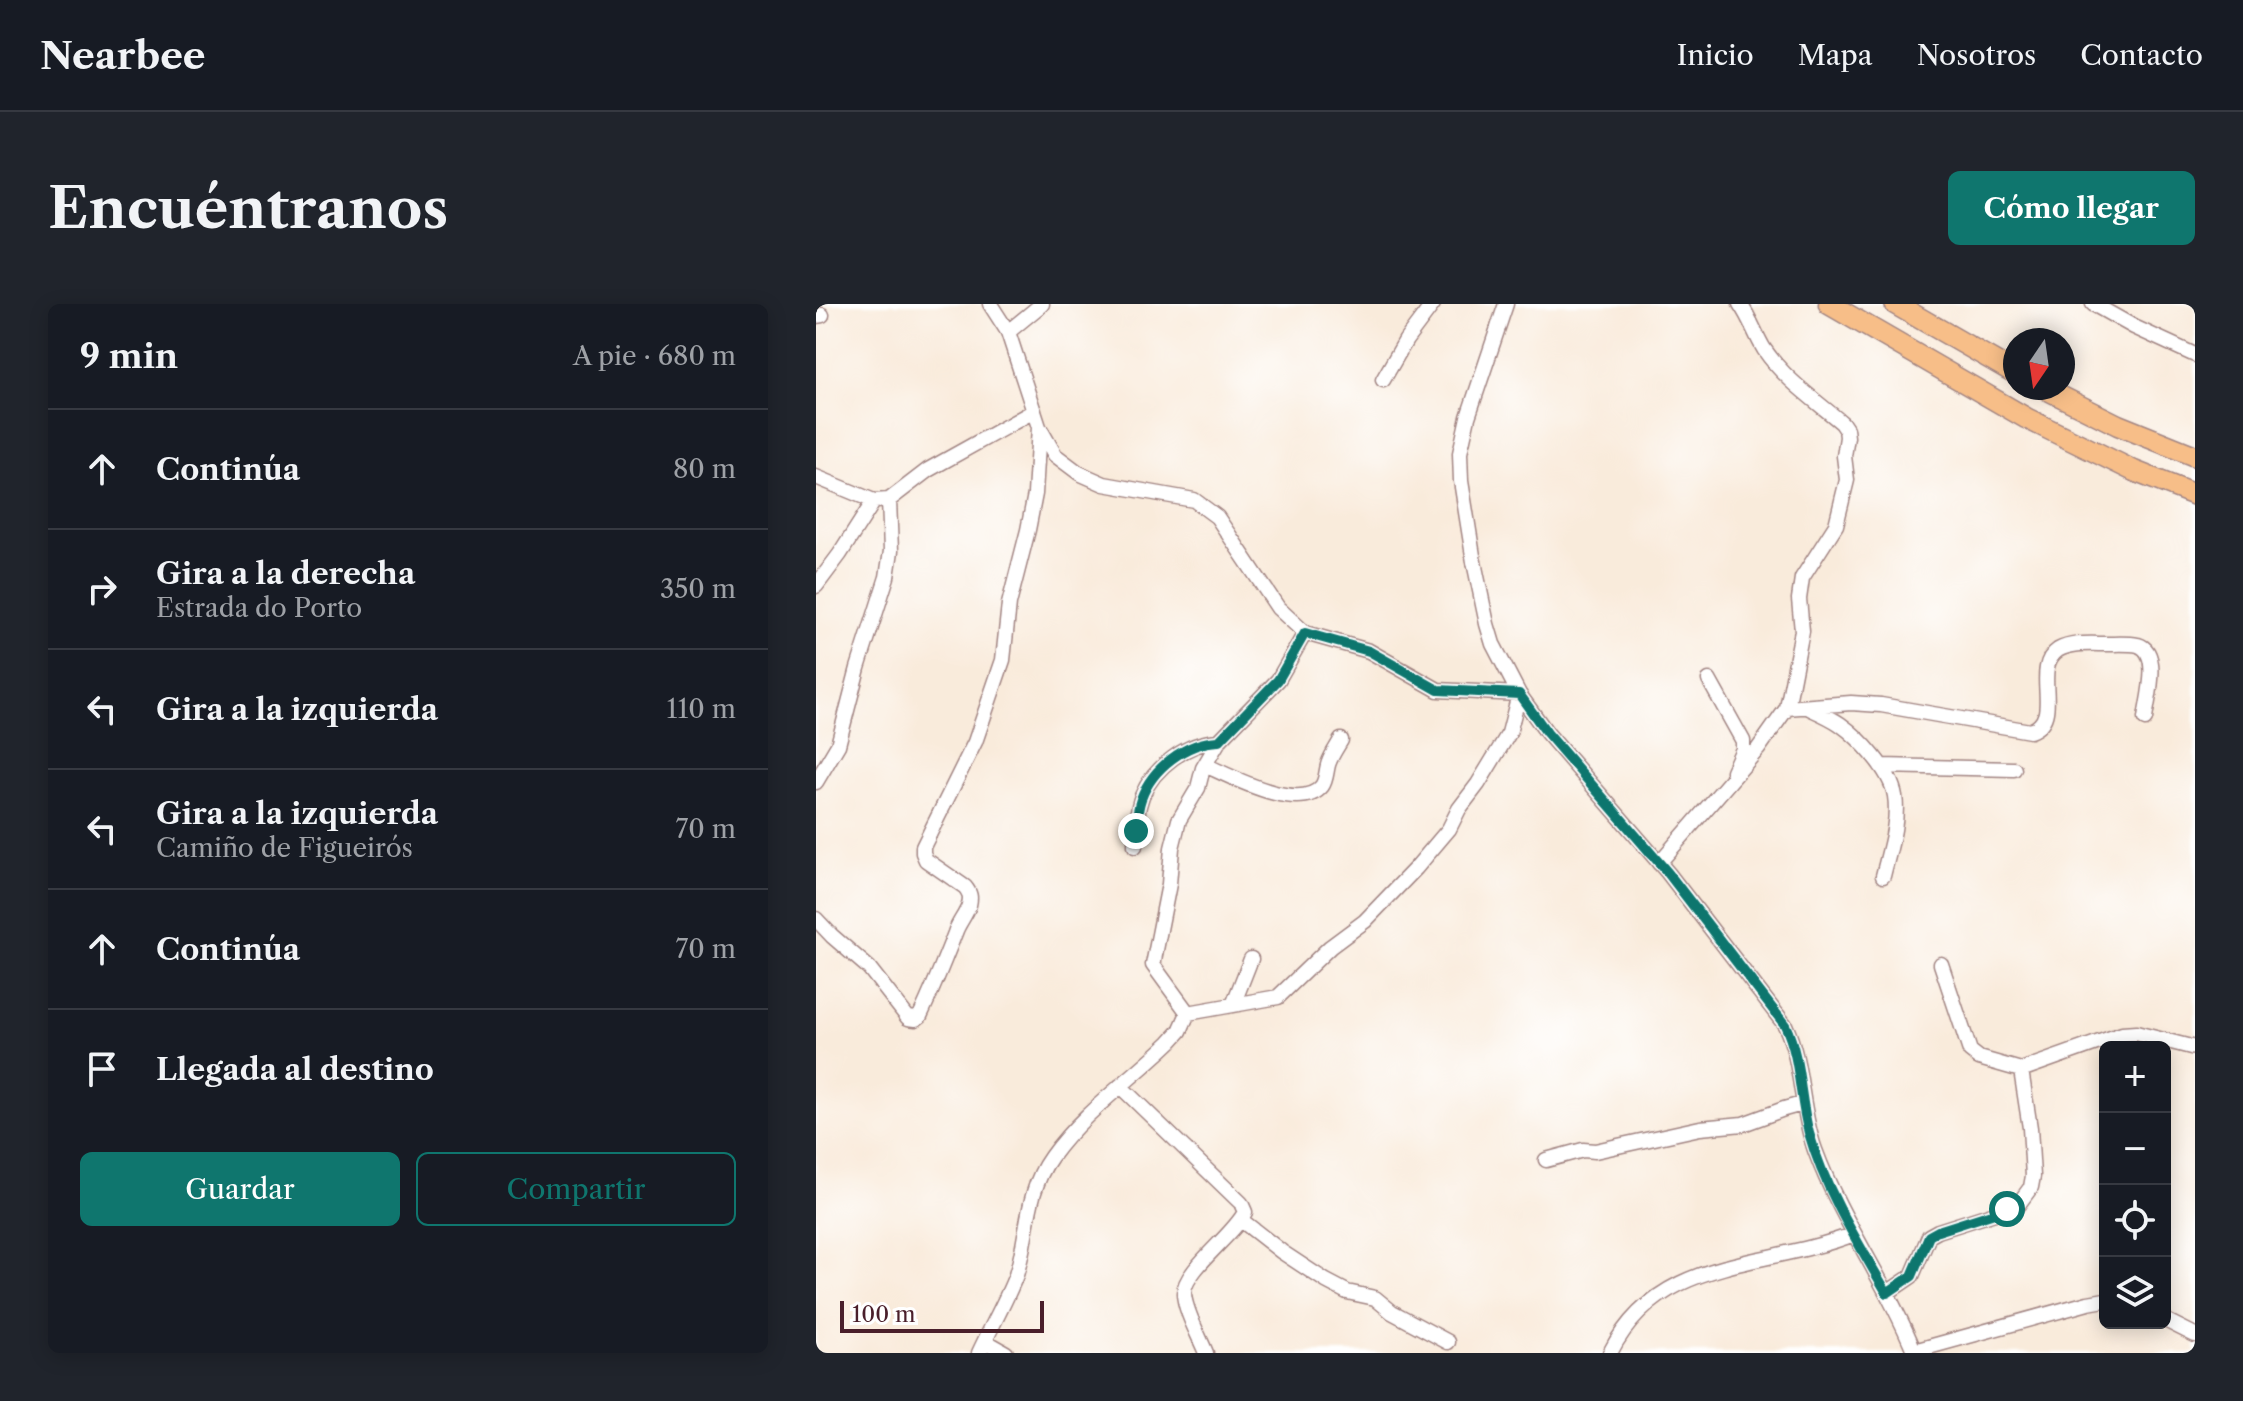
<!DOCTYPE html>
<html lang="es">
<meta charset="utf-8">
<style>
:root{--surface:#171b24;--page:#20242c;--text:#f1f3f6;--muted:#9ea1a6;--line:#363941;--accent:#0f766e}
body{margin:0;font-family:"Libre Caslon Text",serif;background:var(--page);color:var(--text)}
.controls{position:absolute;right:24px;bottom:24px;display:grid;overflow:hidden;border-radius:12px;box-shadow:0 4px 20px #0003}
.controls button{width:72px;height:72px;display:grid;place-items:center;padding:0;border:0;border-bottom:2px solid var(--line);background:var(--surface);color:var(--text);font:40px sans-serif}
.compass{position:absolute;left:1187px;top:24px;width:72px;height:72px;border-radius:50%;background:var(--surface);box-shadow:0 4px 20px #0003;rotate:193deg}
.scale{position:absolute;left:24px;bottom:20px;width:204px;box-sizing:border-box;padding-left:8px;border:4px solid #4a1f2b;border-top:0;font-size:22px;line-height:28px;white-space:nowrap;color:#4a1f2b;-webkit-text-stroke:6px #fff;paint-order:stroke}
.stop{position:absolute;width:24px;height:24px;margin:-18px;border:6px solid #0f766e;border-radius:50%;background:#fff}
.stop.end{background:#0f766e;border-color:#fff;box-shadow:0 2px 8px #0008}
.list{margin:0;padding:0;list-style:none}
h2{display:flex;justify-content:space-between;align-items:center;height:104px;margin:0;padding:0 32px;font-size:34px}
h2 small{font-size:26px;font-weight:400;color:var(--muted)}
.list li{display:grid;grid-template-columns:52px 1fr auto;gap:24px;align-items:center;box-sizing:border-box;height:120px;padding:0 32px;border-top:2px solid var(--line)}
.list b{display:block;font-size:30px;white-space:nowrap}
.list p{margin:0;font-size:26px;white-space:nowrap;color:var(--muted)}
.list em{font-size:26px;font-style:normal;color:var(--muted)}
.actions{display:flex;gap:16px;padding:24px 32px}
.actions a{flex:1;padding:18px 0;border:2px solid var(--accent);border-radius:12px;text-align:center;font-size:28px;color:var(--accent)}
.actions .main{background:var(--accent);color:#fff}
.icon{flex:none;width:44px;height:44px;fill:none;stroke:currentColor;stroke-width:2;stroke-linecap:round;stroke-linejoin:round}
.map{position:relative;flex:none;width:1379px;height:1049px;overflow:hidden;border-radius:12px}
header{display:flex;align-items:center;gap:48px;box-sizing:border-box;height:112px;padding:0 40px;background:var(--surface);border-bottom:2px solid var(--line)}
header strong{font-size:38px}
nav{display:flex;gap:44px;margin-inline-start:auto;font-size:28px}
.intro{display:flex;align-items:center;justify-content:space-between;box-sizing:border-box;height:192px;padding:0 48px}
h1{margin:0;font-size:56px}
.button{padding:20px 36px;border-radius:12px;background:var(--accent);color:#fff;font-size:28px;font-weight:700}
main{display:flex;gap:48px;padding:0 48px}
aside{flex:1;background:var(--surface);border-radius:12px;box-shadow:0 4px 20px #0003}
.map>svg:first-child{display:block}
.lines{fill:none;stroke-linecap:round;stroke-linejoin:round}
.minor-casing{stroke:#a28583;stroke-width:17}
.highway-casing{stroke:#a28583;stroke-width:23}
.minor{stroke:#fff;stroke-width:14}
.highway{stroke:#f7be88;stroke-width:20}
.route{stroke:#0f766e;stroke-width:10}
</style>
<header>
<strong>Nearbee</strong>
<nav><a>Inicio</a><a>Mapa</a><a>Nosotros</a><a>Contacto</a></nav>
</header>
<div class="intro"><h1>Encuéntranos</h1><a class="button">Cómo llegar</a></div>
<main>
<aside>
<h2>9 min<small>A pie · 680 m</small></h2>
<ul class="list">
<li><svg class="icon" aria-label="ahead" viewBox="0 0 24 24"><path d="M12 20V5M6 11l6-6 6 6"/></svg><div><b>Continúa</b></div><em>80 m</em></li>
<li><svg class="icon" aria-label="right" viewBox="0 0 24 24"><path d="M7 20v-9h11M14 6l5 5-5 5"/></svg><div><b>Gira a la derecha</b><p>Estrada do Porto</p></div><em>350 m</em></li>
<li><svg class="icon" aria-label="left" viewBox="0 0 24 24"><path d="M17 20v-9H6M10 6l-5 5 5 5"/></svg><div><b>Gira a la izquierda</b></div><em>110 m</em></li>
<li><svg class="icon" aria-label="left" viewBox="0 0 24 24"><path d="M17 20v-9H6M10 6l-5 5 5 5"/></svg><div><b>Gira a la izquierda</b><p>Camiño de Figueirós</p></div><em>70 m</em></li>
<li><svg class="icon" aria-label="ahead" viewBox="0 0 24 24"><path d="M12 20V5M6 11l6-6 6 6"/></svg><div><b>Continúa</b></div><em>70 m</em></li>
<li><svg class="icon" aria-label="arrive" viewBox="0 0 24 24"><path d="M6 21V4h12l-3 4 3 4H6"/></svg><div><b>Llegada al destino</b></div></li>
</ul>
<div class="actions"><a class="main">Guardar</a><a>Compartir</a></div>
</aside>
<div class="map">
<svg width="1379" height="1049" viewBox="0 0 1379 1049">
<rect width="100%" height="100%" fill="#fff"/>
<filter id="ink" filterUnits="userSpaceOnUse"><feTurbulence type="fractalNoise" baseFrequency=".0125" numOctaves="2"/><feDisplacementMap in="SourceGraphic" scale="16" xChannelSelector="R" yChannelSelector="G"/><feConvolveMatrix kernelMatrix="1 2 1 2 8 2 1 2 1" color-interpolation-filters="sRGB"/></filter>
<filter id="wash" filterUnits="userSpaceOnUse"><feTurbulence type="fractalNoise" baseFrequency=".006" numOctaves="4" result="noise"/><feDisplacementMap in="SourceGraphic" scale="32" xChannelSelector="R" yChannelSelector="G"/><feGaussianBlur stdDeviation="1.8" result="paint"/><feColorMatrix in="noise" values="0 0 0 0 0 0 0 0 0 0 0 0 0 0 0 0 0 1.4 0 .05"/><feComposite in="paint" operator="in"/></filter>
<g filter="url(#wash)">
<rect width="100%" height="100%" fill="#f9ebdb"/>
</g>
<g filter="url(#ink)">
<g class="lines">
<g class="minor-casing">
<path id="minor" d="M174 0 192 28 223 123 239 151 263 169 288 180 378 196 401 213 462 304 489 329 553 347 622 386 703 390 693 429 662 480 643 505 633 525 600 564 549 617 514 643 462 693 372 709
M690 0 652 113 644 149 645 177 658 258 671 320 677 340 703 390 731 429 852 569 969 721C987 759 984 805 999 846 1025 917 1071 979 1099 1049
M1277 0 1318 23 1379 51
M0 12 6 11
M192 28 226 0
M567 76 590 36 617 0
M0 173 58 197 73 196 112 166 218 107
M0 282 24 250 58 197
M893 376 927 437V445L917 467
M991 403C1002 408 1014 413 1024 420 1044 434 1075 467 1079 492 1083 518 1073 547 1067 572
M971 404 1035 399 1065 401 1214 427C1249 414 1214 365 1242 346 1256 338 1275 340 1291 340 1300 340 1312 339 1322 341 1346 348 1331 397 1329 415
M389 461C414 472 484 510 506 482 511 475 510 465 513 458 516 450 521 443 525 436
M1065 462 1198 465
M0 478 22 441 42 364 71 273 75 247 73 196
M319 542C320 525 320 508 326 492 338 463 371 438 403 437
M843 559 942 445 971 404 986 327 983 295 986 274 1020 221 1031 176 1028 152 1031 133 1030 125 1026 119C999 96 968 75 948 45 939 30 934 14 924 0
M0 615 16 632 53 664 92 714 100 715 104 712C117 685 128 657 139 629 142 619 150 611 153 601 155 593 154 589 149 583L110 556 107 549V543L159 438 187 356 193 300 212 226 219 190 223 123
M1125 660 1154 747 1163 754 1205 766 1306 730 1320 729 1379 744
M417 701 435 655
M372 709 337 661 353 580 356 544 363 516 382 484 387 464 403 437 462 376 489 329
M304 782 425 899 429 908C418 931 368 966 368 989 368 1005 384 1034 390 1049
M730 856 767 846 779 847 884 824 927 820 968 805 986 800
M425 916 466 948 510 977 531 988 559 994 576 1008 632 1038
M1071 989 1096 972 1113 932 1122 927 1201 902 1215 883 1217 872 1214 824 1205 766
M1349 1016 1379 1031
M169 1037 190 1049
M1098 1047 1272 999 1289 996
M163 1049C175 1023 190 997 200 971 213 931 209 889 235 853 267 808 315 776 354 738L364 727 372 709
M794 1049C844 950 948 965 1038 930"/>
</g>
<g class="highway-casing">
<path id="highway" d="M1013 0 1210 114 1318 167 1379 191
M1079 0 1199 69
M1228 84 1302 121 1379 152"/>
</g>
<use href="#minor" class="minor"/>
<use href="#highway" class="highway"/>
</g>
</g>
<g class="lines" filter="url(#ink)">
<path class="route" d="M320 527C321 516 321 506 325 495 336 464 370 438 403 437L462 376 489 329 553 347 622 386 703 390 731 429 852 569 969 721C985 754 983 793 993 829 1009 886 1042 939 1071 989L1096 972 1113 932 1122 927 1191 905"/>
</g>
</svg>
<div class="controls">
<button>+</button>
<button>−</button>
<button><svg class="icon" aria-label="locate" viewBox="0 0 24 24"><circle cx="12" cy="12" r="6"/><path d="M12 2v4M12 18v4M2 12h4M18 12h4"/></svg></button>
<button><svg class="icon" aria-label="layers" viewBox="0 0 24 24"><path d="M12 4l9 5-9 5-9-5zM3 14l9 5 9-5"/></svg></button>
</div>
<svg class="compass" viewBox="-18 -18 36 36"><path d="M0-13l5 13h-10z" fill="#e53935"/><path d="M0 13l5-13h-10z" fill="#9ea1a6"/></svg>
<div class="scale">100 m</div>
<div class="stop" style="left:1191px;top:905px"></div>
<div class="stop end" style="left:320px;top:527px"></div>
</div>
</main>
